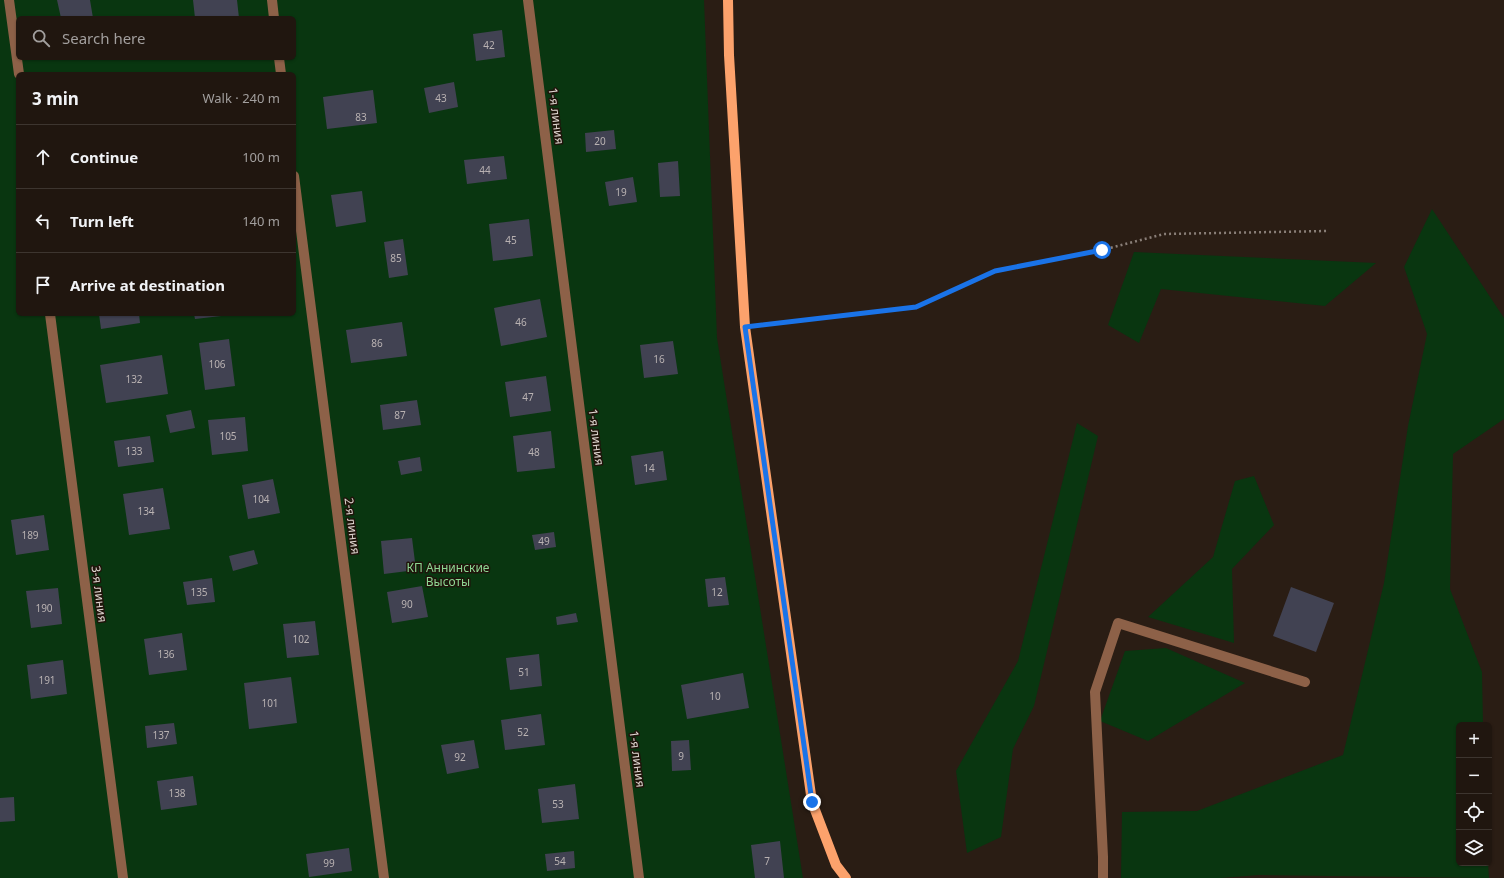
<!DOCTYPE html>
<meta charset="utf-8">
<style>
:root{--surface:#20160f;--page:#2d231d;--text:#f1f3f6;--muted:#a29f9e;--line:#3d352f}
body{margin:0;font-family:"Noto Sans",sans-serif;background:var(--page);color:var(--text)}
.controls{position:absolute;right:12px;bottom:12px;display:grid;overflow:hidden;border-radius:6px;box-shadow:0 1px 3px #0004}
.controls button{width:36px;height:36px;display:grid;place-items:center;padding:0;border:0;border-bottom:1px solid var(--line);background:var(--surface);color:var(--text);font:20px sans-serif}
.stop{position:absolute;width:12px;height:12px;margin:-9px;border:3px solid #1a73e8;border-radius:50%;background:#fff}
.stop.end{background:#1a73e8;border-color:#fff;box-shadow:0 1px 4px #0008}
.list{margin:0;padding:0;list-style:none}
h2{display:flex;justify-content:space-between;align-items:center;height:52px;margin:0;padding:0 16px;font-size:17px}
h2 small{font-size:13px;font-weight:400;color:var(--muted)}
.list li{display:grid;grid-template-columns:26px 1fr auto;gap:12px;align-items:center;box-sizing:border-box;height:64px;padding:0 16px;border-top:1px solid var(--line)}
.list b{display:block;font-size:15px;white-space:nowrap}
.list em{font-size:13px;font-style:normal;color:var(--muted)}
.icon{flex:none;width:22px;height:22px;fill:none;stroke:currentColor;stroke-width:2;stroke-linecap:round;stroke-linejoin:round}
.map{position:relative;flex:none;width:1504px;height:878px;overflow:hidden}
.search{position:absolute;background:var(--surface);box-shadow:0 1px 3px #0004;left:16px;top:16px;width:280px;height:44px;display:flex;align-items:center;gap:10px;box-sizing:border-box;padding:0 14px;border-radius:6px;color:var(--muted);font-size:15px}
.panel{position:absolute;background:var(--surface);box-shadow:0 1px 3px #0004;left:16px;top:72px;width:280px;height:244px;border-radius:6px}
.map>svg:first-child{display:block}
.green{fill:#093610;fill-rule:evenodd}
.building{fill:#414252}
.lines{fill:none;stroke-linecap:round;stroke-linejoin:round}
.path{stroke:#8a7f78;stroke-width:2.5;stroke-dasharray:2 3;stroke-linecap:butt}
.minor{stroke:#8d6148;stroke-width:10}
.major{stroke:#fca26c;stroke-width:10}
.route{stroke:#1a73e8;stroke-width:5}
.labels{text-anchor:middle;stroke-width:3;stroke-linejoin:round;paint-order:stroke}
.number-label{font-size:10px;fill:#b9b2b2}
.street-label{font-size:12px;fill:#e1d8d2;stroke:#20140b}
.park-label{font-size:12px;fill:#8ed793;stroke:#20140b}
</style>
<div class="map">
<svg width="1504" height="878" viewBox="0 0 1504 878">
<rect width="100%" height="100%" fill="#2a1d14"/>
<path class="green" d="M0 0H704L717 338 803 878H0ZM18 18H294V58H18ZM18 74H294V314H18Z
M1432 209 1504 318V419L1453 454 1450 589 1482 672 1483 725H1459V863H1488L1489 878 1259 875 1221 878H1121L1122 812 1197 811 1343 755 1384 583 1408 426 1427 334 1404 267Z
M1134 252 1376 263 1325 306 1161 289 1139 343 1108 325Z
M1077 423 1098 436 1034 706 1013 749 1001 837 967 853 956 771 1018 661Z
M1254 476 1274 525 1232 569 1234 643 1148 617 1213 557 1235 481Z
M1166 648 1245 683 1148 741 1100 721 1125 651Z"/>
<path class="building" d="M57 0H90L93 18H61Z
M193 0H237L239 18H195Z
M502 30 505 57 476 61 473 34Z
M454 82 458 107 429 113 424 88Z
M373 90 377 123 327 129 323 97Z
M614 130 616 149 586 152 585 133Z
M504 156 507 179 467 184 464 160Z
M678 161 680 196 660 197 658 163Z
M633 177 637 202 609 206 605 182Z
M362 191 366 222 336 227 331 195Z
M529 219 533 256 493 261 489 224Z
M403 239 408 275 389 278 384 242Z
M540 299 547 337 501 346 494 308Z
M99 314H139L140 323 101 329Z
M194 314H230V315L195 319Z
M402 322 407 356 351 363 346 330Z
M229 339 235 386 205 390 199 343Z
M673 341 678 374 644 378 640 345Z
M162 355 168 394 106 403 100 365Z
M546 376 551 411 510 417 505 382Z
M417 400 421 425 383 430 380 405Z
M191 410 195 428 170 433 166 415Z
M245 417 248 451 212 455 208 420Z
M551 431 555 468 517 472 513 436Z
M150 436 154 462 118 467 114 441Z
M663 451 667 480 635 485 631 456Z
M420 457 422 471 401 475 398 461Z
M273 479 280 513 248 519 242 485Z
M163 488 170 529 129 535 123 494Z
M44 515 49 550 16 555 11 520Z
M554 532 556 547 535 550 532 535Z
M412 538 416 570 384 574 381 541Z
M254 550 258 564 233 571 229 556Z
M725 577 729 605 708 607 705 579Z
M212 578 215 602 187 605 183 582Z
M422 586 428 617 392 623 387 592Z
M1291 587 1334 603 1316 652 1273 636Z
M58 588 62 624 31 628 26 591Z
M576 613 578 622 557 625 556 617Z
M315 621 319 655 287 658 283 624Z
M182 633 187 670 149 675 144 639Z
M539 654 542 686 510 690 506 658Z
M63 660 67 694 31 699 27 665Z
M743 673 749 708 687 719 681 685Z
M291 677 297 723 249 729 244 683Z
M541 714 545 745 505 750 501 720Z
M174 723 177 744 147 748 145 726Z
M474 740 479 768 447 774 441 745Z
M689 740 691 770 672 771 671 741Z
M193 776 197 805 161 810 157 781Z
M575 784 579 819 542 823 538 789Z
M14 797 15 821 0 822V798Z
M780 841 784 878H755L751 845Z
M349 848 352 871 309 877 306 854Z
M574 851 575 868 547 871 545 854Z"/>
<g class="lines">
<path class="path" d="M762 325 916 307 995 271 1102 250 1164 234 1327 231"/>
<path class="minor" d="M9 0 19 74
M272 0 274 18
M528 0 639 878
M279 58 281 74
M294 176 384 878
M50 314 123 878
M1103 878V857L1095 692 1118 623 1305 682"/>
<path class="major" d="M728 0 729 55 745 327 812 802 836 865 846 878"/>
</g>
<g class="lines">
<path class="route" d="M812 802 745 327 916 307 995 271 1102 250"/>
</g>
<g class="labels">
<g class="number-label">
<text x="489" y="49">42</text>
<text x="441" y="102">43</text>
<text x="361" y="121">83</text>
<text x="600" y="145">20</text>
<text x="485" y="174">44</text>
<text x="621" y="196">19</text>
<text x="511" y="244">45</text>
<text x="396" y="262">85</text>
<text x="521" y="326">46</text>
<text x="377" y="347">86</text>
<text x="659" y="363">16</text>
<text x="217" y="368">106</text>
<text x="134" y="383">132</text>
<text x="528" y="401">47</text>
<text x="400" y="419">87</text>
<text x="228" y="440">105</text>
<text x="134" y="455">133</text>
<text x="534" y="456">48</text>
<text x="649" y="472">14</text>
<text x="261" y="503">104</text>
<text x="146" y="515">134</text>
<text x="30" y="539">189</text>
<text x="544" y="545">49</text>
<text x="199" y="596">135</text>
<text x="717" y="596">12</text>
<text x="407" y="608">90</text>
<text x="44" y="612">190</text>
<text x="301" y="643">102</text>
<text x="166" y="658">136</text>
<text x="524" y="676">51</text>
<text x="47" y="684">191</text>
<text x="715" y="700">10</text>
<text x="270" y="707">101</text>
<text x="523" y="736">52</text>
<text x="161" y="739">137</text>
<text x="681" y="760">9</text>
<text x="460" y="761">92</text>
<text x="177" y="797">138</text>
<text x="558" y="808">53</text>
<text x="560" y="865">54</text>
<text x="767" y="865">7</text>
<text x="329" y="867">99</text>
</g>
<g class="street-label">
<text transform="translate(556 116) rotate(83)" y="4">1-я линия</text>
<text transform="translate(596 437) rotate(83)" y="4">1-я линия</text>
<text transform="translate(352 526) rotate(83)" y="4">2-я линия</text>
<text transform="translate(99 594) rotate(83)" y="4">3-я линия</text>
<text transform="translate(637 759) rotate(83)" y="4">1-я линия</text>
</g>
<g class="park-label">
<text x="448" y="572">КП Аннинские<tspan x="448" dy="14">Высоты</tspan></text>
</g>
</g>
</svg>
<div class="controls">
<button>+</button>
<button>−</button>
<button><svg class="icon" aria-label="locate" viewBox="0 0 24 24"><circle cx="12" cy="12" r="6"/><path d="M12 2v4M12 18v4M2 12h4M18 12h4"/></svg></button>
<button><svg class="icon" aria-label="layers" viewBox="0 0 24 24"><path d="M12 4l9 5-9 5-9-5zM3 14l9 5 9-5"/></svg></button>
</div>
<div class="stop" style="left:1102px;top:250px"></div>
<div class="stop end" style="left:812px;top:802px"></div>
<div class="search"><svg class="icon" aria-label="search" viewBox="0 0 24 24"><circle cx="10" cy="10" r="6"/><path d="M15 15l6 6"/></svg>Search here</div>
<section class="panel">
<h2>3 min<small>Walk · 240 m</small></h2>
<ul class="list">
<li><svg class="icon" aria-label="ahead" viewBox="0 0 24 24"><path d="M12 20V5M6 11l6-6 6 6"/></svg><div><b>Continue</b></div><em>100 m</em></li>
<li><svg class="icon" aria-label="left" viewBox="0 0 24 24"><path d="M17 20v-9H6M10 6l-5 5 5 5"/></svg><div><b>Turn left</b></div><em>140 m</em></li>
<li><svg class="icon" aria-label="arrive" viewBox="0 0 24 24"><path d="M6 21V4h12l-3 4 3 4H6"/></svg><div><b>Arrive at destination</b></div></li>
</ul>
</section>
</div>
